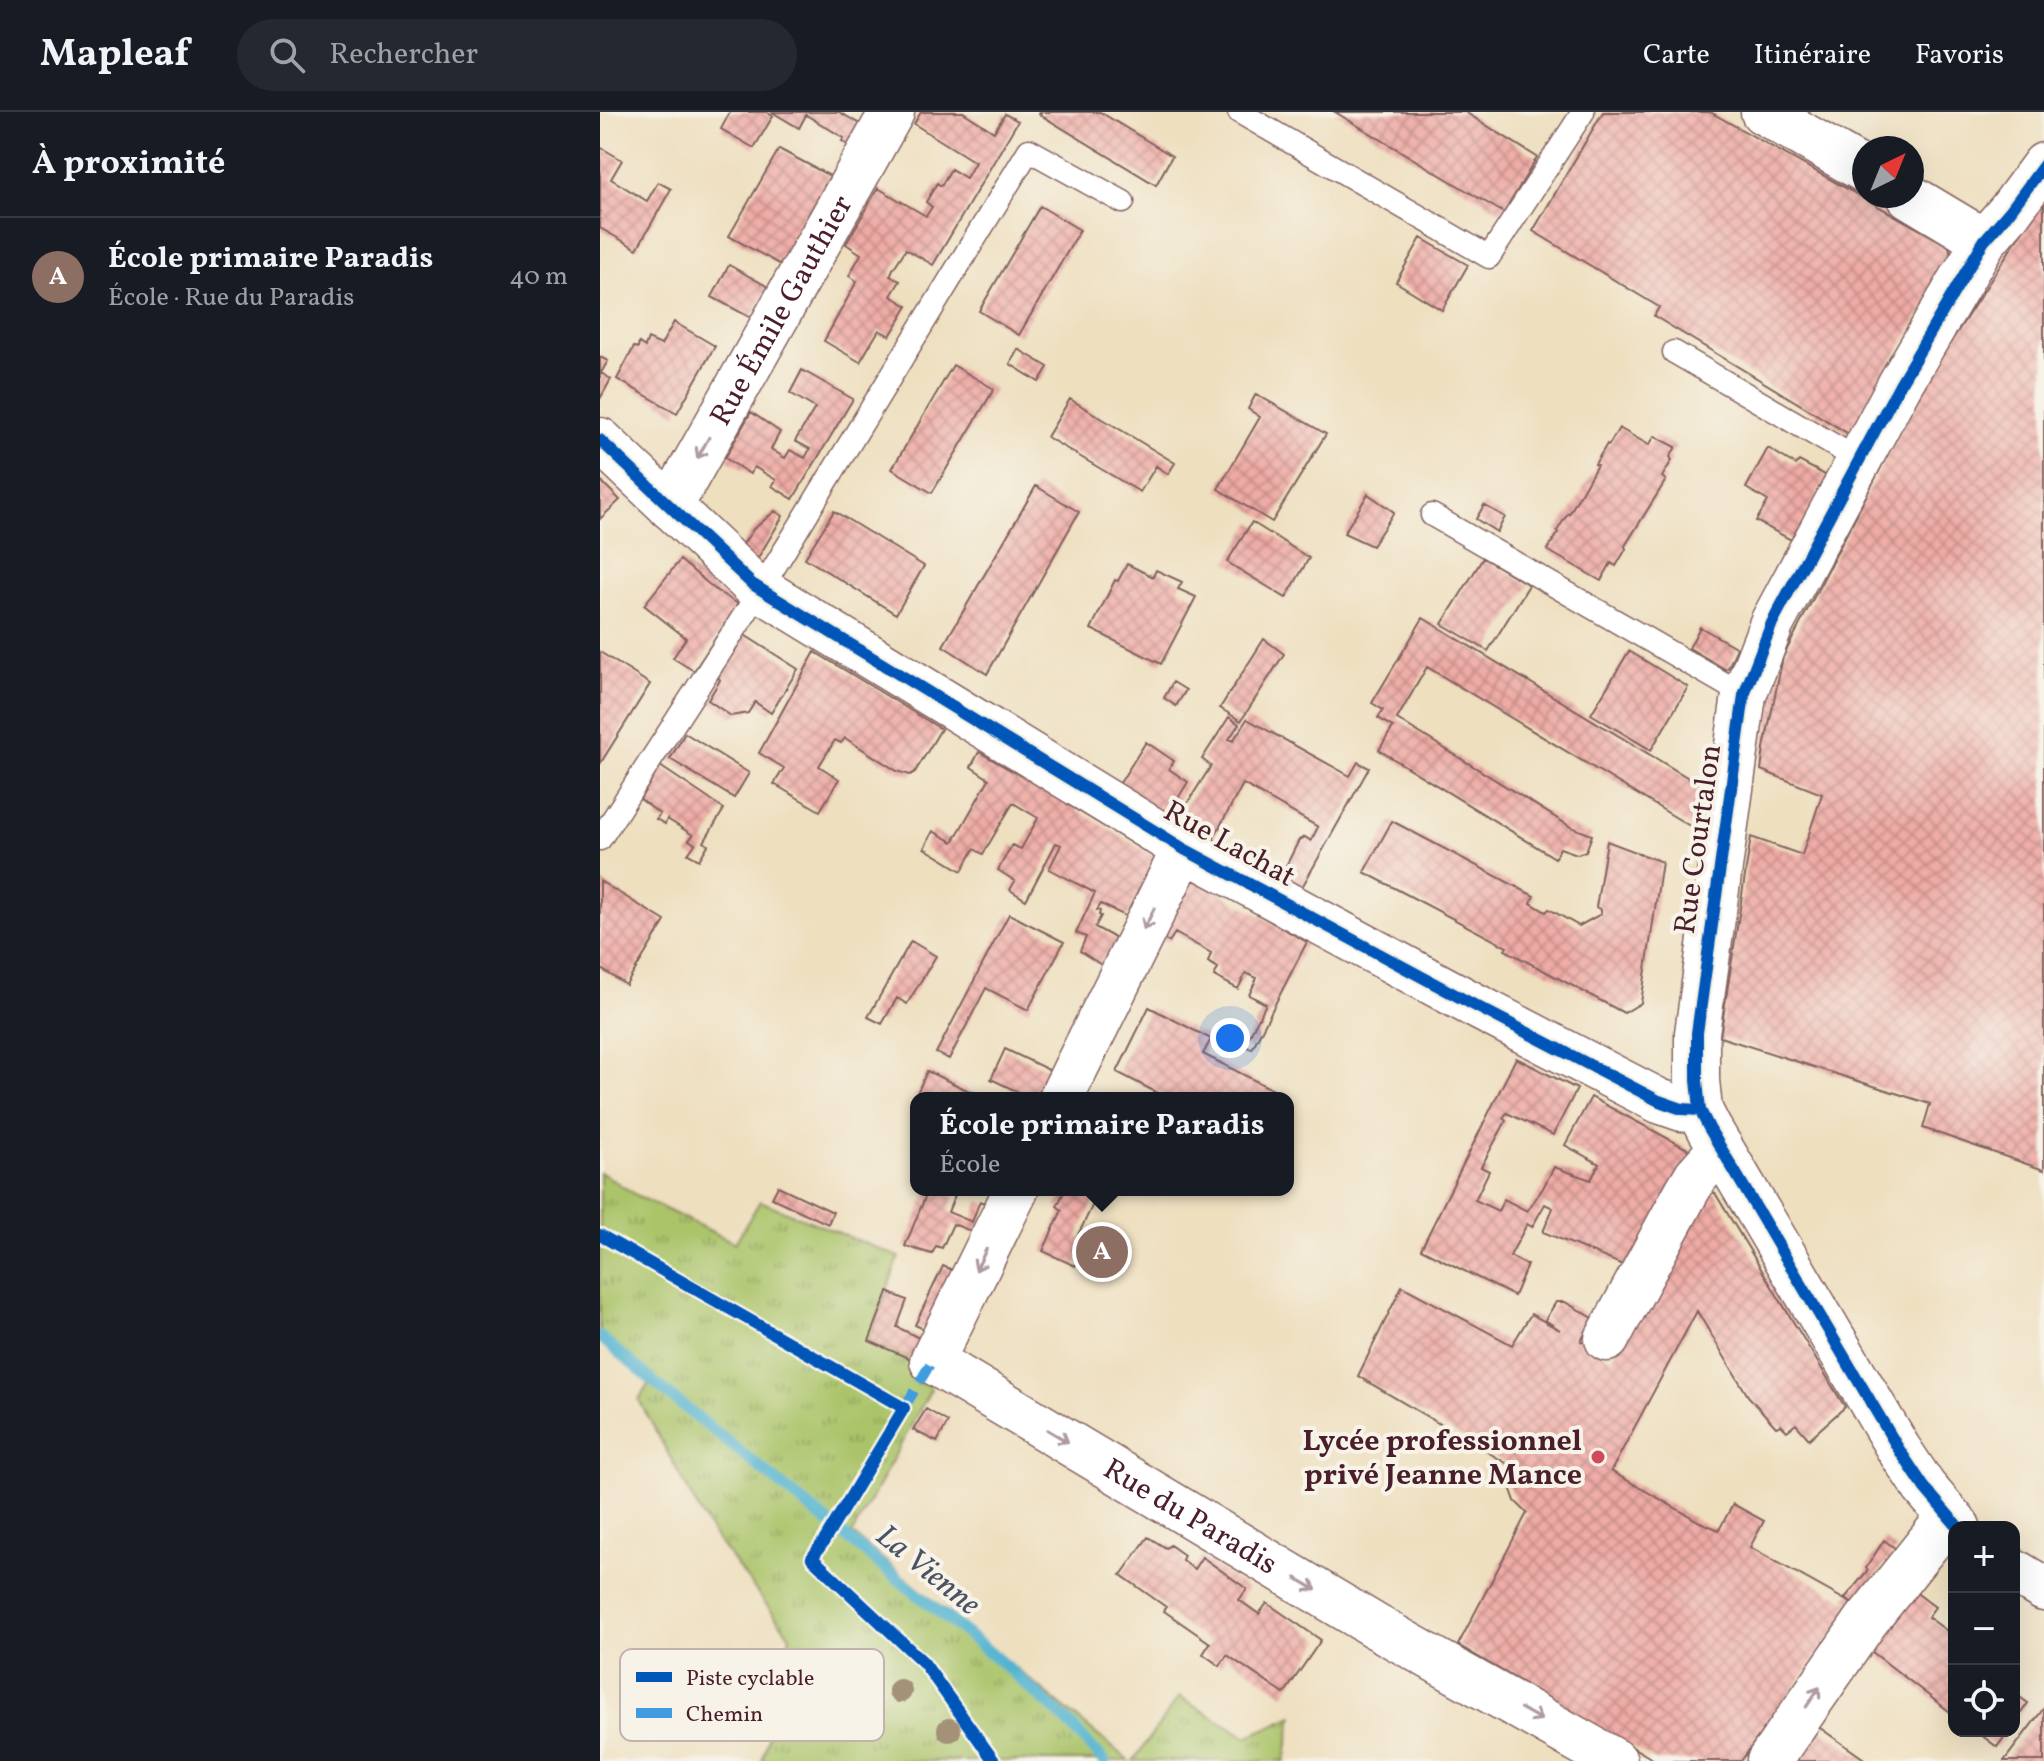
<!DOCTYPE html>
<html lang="fr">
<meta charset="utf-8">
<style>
:root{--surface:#171b24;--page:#242831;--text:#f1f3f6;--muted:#9ea1a6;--line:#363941;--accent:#ea580c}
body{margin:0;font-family:Vollkorn,serif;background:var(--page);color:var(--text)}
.controls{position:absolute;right:24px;bottom:24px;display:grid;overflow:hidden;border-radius:16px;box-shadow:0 8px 32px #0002}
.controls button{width:72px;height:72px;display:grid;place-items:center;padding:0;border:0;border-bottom:2px solid var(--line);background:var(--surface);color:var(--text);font:40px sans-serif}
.compass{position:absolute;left:1252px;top:24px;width:72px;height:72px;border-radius:50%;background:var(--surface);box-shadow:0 8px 32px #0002;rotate:43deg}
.you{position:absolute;left:630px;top:926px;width:28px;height:28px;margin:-20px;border:6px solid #fff;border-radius:50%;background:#1a73e8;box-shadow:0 0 0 12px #1a73e833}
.badge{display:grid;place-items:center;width:52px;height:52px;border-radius:50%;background:var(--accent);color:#fff;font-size:26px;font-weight:700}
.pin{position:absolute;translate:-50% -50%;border:4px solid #fff;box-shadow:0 2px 8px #0006}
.popup{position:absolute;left:310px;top:980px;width:384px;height:104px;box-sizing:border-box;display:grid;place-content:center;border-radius:16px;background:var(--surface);filter:drop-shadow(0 2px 6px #0005);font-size:26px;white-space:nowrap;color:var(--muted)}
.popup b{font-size:30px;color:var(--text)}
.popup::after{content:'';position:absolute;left:50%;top:100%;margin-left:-16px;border:16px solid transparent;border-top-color:var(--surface)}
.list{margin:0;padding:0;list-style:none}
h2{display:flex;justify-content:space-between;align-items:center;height:104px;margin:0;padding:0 32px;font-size:34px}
h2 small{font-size:26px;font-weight:400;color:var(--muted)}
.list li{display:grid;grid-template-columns:52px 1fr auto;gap:24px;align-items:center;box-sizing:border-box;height:120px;padding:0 32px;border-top:2px solid var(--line)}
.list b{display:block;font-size:30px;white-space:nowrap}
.list p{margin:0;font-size:26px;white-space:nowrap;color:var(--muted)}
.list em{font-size:26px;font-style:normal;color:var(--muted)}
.icon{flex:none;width:44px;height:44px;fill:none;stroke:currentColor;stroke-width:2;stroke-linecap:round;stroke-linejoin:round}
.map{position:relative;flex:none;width:1444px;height:1649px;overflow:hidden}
header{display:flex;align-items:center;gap:48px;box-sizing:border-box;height:112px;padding:0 40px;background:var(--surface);border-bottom:2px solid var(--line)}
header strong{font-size:38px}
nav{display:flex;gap:44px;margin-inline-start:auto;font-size:28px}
.search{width:560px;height:72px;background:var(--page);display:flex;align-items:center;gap:20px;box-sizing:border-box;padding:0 28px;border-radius:44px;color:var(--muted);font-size:30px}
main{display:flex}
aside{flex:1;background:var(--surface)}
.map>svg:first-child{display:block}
.grass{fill:url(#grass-tufts);stroke:#7a724a;stroke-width:2}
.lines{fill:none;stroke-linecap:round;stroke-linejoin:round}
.stream{stroke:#51b3d0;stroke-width:12}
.building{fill:url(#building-cross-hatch)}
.service-casing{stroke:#83625f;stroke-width:25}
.minor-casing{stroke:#83625f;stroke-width:47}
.service{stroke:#fff;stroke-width:22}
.minor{stroke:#fff;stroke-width:44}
.quiet{stroke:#409be1;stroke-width:10;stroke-dasharray:20 10;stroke-linecap:butt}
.cycleway-casing{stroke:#f7f3e8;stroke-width:17}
.cycleway{stroke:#0057b8;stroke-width:12}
.tree{fill:#a49178}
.oneway{stroke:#ae9aa0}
.poi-dot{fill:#d1495b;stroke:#f7f3e8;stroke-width:3}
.labels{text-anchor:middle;stroke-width:8;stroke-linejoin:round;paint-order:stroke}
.street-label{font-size:30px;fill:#4a1f2b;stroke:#f7f3e8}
.poi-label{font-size:30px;font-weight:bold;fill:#4a1f2b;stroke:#f7f3e8;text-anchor:end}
.water-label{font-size:32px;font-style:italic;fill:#4c5365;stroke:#f7f3e8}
.key{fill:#f7f3e8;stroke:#c3b3af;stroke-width:2}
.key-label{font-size:22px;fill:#4a1f2b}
</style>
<header>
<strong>Mapleaf</strong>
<div class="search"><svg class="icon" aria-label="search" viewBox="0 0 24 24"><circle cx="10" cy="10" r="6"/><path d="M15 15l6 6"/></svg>Rechercher</div>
<nav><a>Carte</a><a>Itinéraire</a><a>Favoris</a></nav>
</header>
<main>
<aside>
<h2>À proximité<small></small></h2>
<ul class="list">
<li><span class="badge" style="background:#8d6e63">A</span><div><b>École primaire Paradis</b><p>École · Rue du Paradis</p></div><em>40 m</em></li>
</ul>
</aside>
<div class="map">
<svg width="1444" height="1649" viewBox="0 0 1444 1649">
<defs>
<pattern id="grass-tufts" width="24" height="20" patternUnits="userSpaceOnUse" patternTransform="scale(2)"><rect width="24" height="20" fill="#abc46a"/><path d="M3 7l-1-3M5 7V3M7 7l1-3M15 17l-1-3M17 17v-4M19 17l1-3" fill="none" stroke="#8d9f57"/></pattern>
<pattern id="building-cross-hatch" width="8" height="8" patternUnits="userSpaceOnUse" patternTransform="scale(2)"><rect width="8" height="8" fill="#efaca6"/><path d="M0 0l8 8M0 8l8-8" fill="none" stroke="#c48b87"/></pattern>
</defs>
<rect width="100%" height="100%" fill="#f7f3e8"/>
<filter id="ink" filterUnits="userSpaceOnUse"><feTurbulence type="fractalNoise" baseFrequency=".0125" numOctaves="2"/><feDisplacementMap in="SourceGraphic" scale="16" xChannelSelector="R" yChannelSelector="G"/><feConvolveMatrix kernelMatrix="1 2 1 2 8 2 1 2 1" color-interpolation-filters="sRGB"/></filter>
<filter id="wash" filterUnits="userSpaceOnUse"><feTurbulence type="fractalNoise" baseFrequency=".006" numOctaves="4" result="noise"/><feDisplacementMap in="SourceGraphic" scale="32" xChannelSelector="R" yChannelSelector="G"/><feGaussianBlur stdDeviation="1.8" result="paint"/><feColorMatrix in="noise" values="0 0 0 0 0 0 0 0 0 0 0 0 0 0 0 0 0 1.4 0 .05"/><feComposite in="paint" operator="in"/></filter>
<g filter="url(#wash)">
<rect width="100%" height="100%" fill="#eedfbf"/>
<path class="grass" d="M0 1060 38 1084 135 1131 160 1089 299 1145 269 1229 315 1249 331 1277 252 1422 529 1649H162L180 1577 190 1524 109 1417 39 1288 53 1264 0 1221Z
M579 1585 647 1625 693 1604 685 1649H533Z"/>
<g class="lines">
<path class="stream" d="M0 1225 77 1289 394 1544 465 1607 504 1649"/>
</g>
<g id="blocks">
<path class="building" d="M130 0H166L173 4 154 36 121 17Z
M172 0H239L260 12 248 33 242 29 244 26 206 3 199 16Z
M321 0H363L394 20 405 2 418 9 333 153 306 137 293 157 290 164 300 169 291 184 308 194 290 224 279 218 260 250 224 229 257 169 249 164 261 142 246 132 278 76 326 104 332 95 326 90 337 71 341 74 351 57 366 66 375 50 314 12Z
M440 0H500L572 44 556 73 439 2Z
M735 0H865L937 45 904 101Z
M1003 0H1110L1349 134 1352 148 1249 322 1054 204 1059 195 933 119Z
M0 35 22 48 11 67 47 89 58 70 71 77 37 137 0 116Z
M179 37 230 64 181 153 129 124Z
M1444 85V1058L1323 1016 1330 992 1120 925 1151 725 1202 743 1222 682 1161 658 1164 636 1183 545 1325 270Z
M440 94 480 118 419 223 379 199Z
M821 126 868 153 842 198 796 170Z
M129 153 168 175 151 206 112 185Z
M74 210 115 234 77 301 17 267 34 235 38 236 39 231 45 235 48 227 61 233Z
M418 237 448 255 439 270 410 252Z
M0 245 8 249 1 261 11 267 0 287Z
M353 253 394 277 332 381 292 357Z
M202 258 253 287 193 387 172 374 176 368 154 355 150 362 125 346 151 300 180 320 171 337 185 346 190 338 205 346 210 337 195 329 215 296 190 281Z
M656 282 726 322 672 410 618 377 660 305 648 297Z
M470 287 575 351 568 362 556 354 540 380 447 325Z
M1019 316 1049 333 1055 324 1076 335 1070 345 1072 348 1062 365 1066 368 1025 434 1026 437 1016 454 1011 451 1001 469 947 438 958 421 957 419 968 401 969 402 997 353 995 352 1007 332 1009 333Z
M1168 336 1196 353 1199 349 1227 364 1193 429 1156 409 1168 389 1146 376Z
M0 368 20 388 0 407Z
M436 374 479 400 387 562 343 534Z
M768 382 794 400 772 434 744 421Z
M884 393 905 405 897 420 876 407Z
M175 399 183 404 152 456 135 444 154 416H155Z
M234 399 324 454 296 502 205 446Z
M652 410 709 446 686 486 627 450Z
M883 446 929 473 888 539 842 512Z
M80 448 117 479 138 492 94 559 73 546 86 526 44 493Z
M527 452 553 465 556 458 582 470 578 477 596 485 561 552 491 517 515 468 518 469Z
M823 506 1110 679 1103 722 827 555 797 607 971 715 992 723 986 739 977 742 960 736 955 746 779 638 793 615 778 606 783 598 772 591Z
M1100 515 1137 536 1128 556 1125 557 1089 536Z
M143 522 198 557 171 601 155 590 148 601 131 604 108 588 120 568 118 565Z
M664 527 684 542 641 609 620 596Z
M1029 539 1088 575 1051 638 991 602Z
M0 540 50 572 0 652Z
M215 540 341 617 315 660 310 663 297 659 245 626 241 631 235 628 219 654 239 667 220 699 174 672 184 656 159 641Z
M573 570 586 578 576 594 564 586Z
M629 605 639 612 629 627 633 629 647 607 750 664 758 650 769 656 701 777 680 766 699 728 705 725 711 729 718 715 643 672 612 729 576 709 611 654 602 647Z
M85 621 149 661 134 686 70 647Z
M546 630 574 649 569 657 588 670 567 704 518 674Z
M379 640 467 690V692L556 746 527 805 501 792 497 798 500 799 499 803 501 804 495 815 517 827 503 854 480 839 486 825 476 821 495 781 449 757 461 733 456 731 426 788 410 778 415 769 398 758 412 733 421 737 438 706 413 691 383 742 374 737 362 759 324 736 333 719 353 730 389 667 371 655Z
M60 654 124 697 104 730 108 733 99 748 88 742 95 732 89 728 93 723 67 707 65 712 56 707 60 702 40 687Z
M792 709 934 784 931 791 946 800 949 797 979 814 1001 802V798L996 795 1007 729 1062 750 1041 891 1024 901 905 838 907 835 764 760Z
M0 769 65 809 26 873 0 856Z
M593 769H599L707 830 652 937 644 934 666 892 649 883 657 866 646 861 638 877 614 864 618 856 608 850 611 841 575 821 569 830 560 826 587 772Z
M409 802 464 830 428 898 386 876 349 947 336 941Z
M311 829 336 844 307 892 297 886 282 912 268 905Z
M549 895 611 927 603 942 683 983 681 986H567L517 960Z
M405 937 453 960 441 986H431L391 967Z
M916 946 977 977 953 1023 907 1001 903 1006 906 1009 881 1055 889 1059 875 1088 898 1099 904 1087 927 1099 943 1076 954 1055 991 1068 999 1052 965 1033 991 985 1093 1040 1035 1158 943 1120 953 1096 945 1092 932 1115 927 1112 910 1144 927 1153 914 1184 821 1137Z
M327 959 384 986H316V991L313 990Z
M178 1074 233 1100 228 1112 172 1086Z
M328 1078H357L348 1100 372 1110 380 1089 388 1093 376 1121 353 1112 342 1136 336 1134 332 1142 305 1134Z
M465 1078H500L477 1125 487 1130 475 1154 443 1139 462 1098 457 1094Z
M1101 1081H1115L1245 1295 1209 1327 1196 1312 1187 1319 1181 1313 1176 1315 1148 1284 1097 1199 1011 1359 1100 1410 1119 1418 1133 1392 1164 1409 1150 1435 1254 1493 1141 1649H1056L858 1533 927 1401 915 1389 909 1372 918 1358 758 1264 802 1174 912 1233 931 1202 960 1218 945 1208 956 1190H965L993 1206 981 1229 1012 1247Z
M343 1154 357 1160 328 1219 315 1213Z
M288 1180 307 1188 297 1215 325 1229 315 1249 269 1229Z
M326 1297 348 1310 337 1330 313 1318Z
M548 1425 566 1436 570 1433 584 1443 582 1448 594 1457 602 1445 647 1477 639 1488 659 1502 667 1491 721 1528 684 1582 627 1543 620 1554 603 1542 610 1531 564 1499 566 1495 521 1463Z
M1284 1428 1296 1437 1255 1492 1245 1486 1268 1458 1266 1456Z
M1310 1476 1335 1495 1328 1505 1354 1524V1603L1267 1536Z
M1414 1581 1428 1591 1414 1611Z
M1444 1596V1649H1404Z
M1213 1611 1267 1649H1186Z
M1376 1619H1409L1397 1635Z"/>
</g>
</g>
<g filter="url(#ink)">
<use href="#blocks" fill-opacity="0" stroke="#83625f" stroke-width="2"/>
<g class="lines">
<g class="service-casing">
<path id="service" d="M639 0 889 145 983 0
M1074 240 1259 348
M832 403 1144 583
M0 727 161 477 429 38 523 90"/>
</g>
<g class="minor-casing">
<g id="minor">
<path d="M1163 0 1264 58"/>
<path d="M1309 84 1384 129"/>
<path d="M0 328 152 472 584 737 874 893 1059 989 1082 997 1100 998"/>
<path id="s1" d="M70 395 292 0"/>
<path d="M461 986 584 737"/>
<path id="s2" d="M416 1078 332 1249 775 1514 1015 1649"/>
<path d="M1007 1227 1087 1079 1096 1064 1121 1036"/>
<path d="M1358 1415 1324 1375 1298 1336 1109 1016 1100 998 1097 968V921L1144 583 1172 511 1300 272 1384 129 1410 99 1444 53"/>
<path d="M1414 1459 1444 1477"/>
<path d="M1169 1649 1266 1509 1349 1405"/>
</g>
</g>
<use href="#service" class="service"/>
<use href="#minor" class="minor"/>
<path class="quiet" d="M304 1296 332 1249"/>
<g class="cycleway-casing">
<path id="cycleway" d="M0 328 152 472 584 737 874 893 1059 989 1082 997 1100 998
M0 1123 304 1296 224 1429 212 1446 324 1551 394 1649
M1358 1415 1324 1375 1298 1336 1109 1016 1100 998 1097 968V921L1144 583 1172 511 1300 272 1384 129 1410 99 1444 53"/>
</g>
<use href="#cycleway" class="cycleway"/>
</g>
<g class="tree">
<circle cx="300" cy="1579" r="12"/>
<circle cx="349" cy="1618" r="12"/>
</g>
<defs><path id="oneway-shaft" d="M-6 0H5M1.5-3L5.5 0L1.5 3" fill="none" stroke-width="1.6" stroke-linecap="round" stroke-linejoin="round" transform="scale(2)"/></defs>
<g class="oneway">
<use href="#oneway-shaft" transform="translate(103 336) rotate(119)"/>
<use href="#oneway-shaft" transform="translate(549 807) rotate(116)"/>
<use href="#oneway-shaft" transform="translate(381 1148) rotate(116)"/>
<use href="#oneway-shaft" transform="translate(458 1324) rotate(31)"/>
<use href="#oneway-shaft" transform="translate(706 1472) rotate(31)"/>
<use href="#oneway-shaft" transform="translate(1213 1585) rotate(-56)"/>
<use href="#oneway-shaft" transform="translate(931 1602) rotate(29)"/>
</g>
</g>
<circle class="poi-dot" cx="998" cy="1345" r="8"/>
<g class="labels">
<g class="street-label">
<text dy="10" stroke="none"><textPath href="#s1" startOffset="226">Rue Émile Gauthier</textPath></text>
<text transform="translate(1097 727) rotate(-82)" y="10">Rue Courtalon</text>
<text transform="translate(630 731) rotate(29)" y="10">Rue Lachat</text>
<text dy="10" stroke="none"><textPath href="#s2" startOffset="492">Rue du Paradis</textPath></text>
</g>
<g class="poi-label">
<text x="982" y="1338">Lycée professionnel<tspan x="982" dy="34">privé Jeanne Mance</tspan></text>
</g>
<g class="water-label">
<text transform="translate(329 1457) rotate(39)" y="11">La Vienne</text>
</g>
</g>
<rect x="20" y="1537" width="264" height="92" rx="12" class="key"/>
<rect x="36" y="1560" width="36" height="10" fill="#0057b8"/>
<rect x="36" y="1596" width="36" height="10" fill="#409be1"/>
<g class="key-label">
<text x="86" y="1573">Piste cyclable</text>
<text x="86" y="1609">Chemin</text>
</g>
</svg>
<div class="controls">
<button>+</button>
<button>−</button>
<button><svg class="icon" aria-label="locate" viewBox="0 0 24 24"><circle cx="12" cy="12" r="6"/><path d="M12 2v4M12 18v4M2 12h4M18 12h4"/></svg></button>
</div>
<svg class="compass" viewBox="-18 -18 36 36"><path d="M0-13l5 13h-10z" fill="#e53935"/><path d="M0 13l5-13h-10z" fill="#9ea1a6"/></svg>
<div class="you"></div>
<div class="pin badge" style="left:502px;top:1140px;background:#8d6e63">A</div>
<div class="popup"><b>École primaire Paradis</b>École</div>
</div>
</main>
